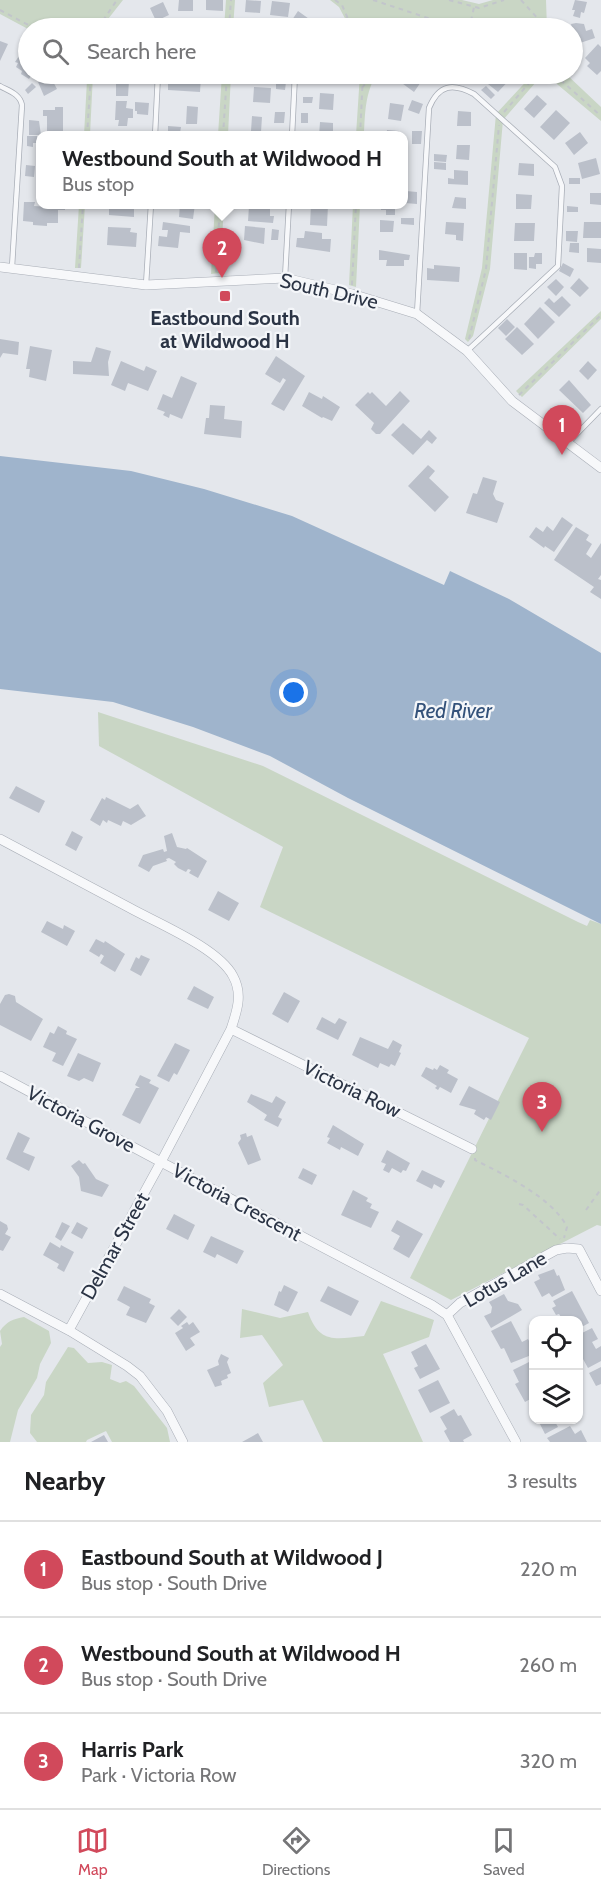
<!DOCTYPE html>
<meta charset="utf-8">
<style>
:root{--surface:#fff;--page:#f6f6f6;--text:#202124;--muted:#757577;--line:#e0e0e0;--accent:#d1495b}
body{margin:0;font-family:Cabin,sans-serif;background:var(--page);color:var(--text)}
.controls{position:absolute;right:18px;bottom:18px;display:grid;overflow:hidden;border-radius:12px;box-shadow:0 2px 4px #0004}
.controls button{width:54px;height:54px;display:grid;place-items:center;padding:0;border:0;border-bottom:2px solid var(--line);background:var(--surface);color:var(--text);font:30px sans-serif}
.you{position:absolute;left:294px;top:693px;width:21px;height:21px;margin:-15px;border:4px solid #fff;border-radius:50%;background:#1a73e8;box-shadow:0 0 0 9px #1a73e833}
.badge{display:grid;place-items:center;width:39px;height:39px;border-radius:50%;background:var(--accent);color:#fff;font-size:20px;font-weight:700}
.pin{position:absolute;translate:-50% -50px;filter:drop-shadow(0 2px 3px #0008)}
.pin::after{content:'';position:absolute;top:32px;width:21px;height:18px;background:inherit;clip-path:polygon(0 0,100% 0,50% 100%)}
.popup{position:absolute;left:36px;top:131px;width:372px;height:78px;box-sizing:border-box;display:grid;place-content:center;border-radius:12px;background:var(--surface);filter:drop-shadow(0 2px 4px #0005);font-size:20px;white-space:nowrap;color:var(--muted)}
.popup b{font-size:22px;color:var(--text)}
.popup::after{content:'';position:absolute;left:50%;top:100%;margin-left:-12px;border:12px solid transparent;border-top-color:var(--surface)}
.list{margin:0;padding:0;list-style:none}
h2{display:flex;justify-content:space-between;align-items:center;height:78px;margin:0;padding:0 24px;font-size:26px}
h2 small{font-size:20px;font-weight:400;color:var(--muted)}
.list li{display:grid;grid-template-columns:39px 1fr auto;gap:18px;align-items:center;box-sizing:border-box;height:96px;padding:0 24px;border-top:2px solid var(--line)}
.list b{display:block;font-size:22px;white-space:nowrap}
.list p{margin:0;font-size:20px;white-space:nowrap;color:var(--muted)}
.list em{font-size:20px;font-style:normal;color:var(--muted)}
.icon{flex:none;width:33px;height:33px;fill:none;stroke:currentColor;stroke-width:2;stroke-linecap:round;stroke-linejoin:round}
.map{position:relative;flex:none;width:601px;height:1442px;overflow:hidden}
.search{position:absolute;background:var(--surface);box-shadow:0 2px 4px #0004;left:18px;right:18px;top:18px;height:66px;display:flex;align-items:center;gap:15px;box-sizing:border-box;padding:0 21px;border-radius:33px;color:var(--muted);font-size:22px}
.sheet{height:366px;background:var(--surface)}
nav{display:flex;justify-content:space-around;align-items:center;box-sizing:border-box;height:84px;border-top:2px solid var(--line);background:var(--surface);font-size:16px;color:var(--muted)}
nav a{display:grid;justify-items:center;gap:3px}
nav .on{color:var(--accent)}
.map>svg:first-child{display:block}
.green{fill:#c9d6c5}
.water{fill:#9fb4cc}
.building{fill:#bbc0ca}
.lines{fill:none;stroke-linecap:round;stroke-linejoin:round}
.service-casing{stroke:#a9aeb7;stroke-width:6}
.minor-casing{stroke:#a9aeb7;stroke-width:10}
.path{stroke:#c2c5cb;stroke-width:2;stroke-dasharray:4.5 4.5;stroke-linecap:butt}
.service{stroke:#f7f8fa;stroke-width:4.5}
.minor{stroke:#f7f8fa;stroke-width:9}
.poi-dot{fill:#d1495b;stroke:#f4f6f9;stroke-width:2}
.labels{text-anchor:middle;stroke-width:4.5;stroke-linejoin:round;paint-order:stroke}
.street-label{font-size:20px;fill:#2b3445;stroke:#f4f6f9}
.poi-label{font-size:20px;font-weight:bold;fill:#2b3445;stroke:#f4f6f9}
.water-label{font-size:21px;font-style:italic;fill:#34527a;stroke:#f4f6f9}
</style>
<div class="map">
<svg width="601" height="1442" viewBox="0 0 601 1442">
<rect width="100%" height="100%" fill="#e4e7ec"/>
<path class="green" d="M0 0H123L101 28 28 29 0 14Z
M226 0H235L233 28H224Z
M330 0H462L479 4 493 0H546L547 28H482L471 23 433 25 426 28H350L339 7Z
M82 74H93L90 135H84L87 80Z
M222 74H231L228 135H218Z
M360 74H377C365 92 365 114 364 135H356Z
M533 74H543L503 120 490 269 473 336 468 342 465 339 482 268 496 114Z
M545 74H566L601 107V121Z
M79 205H85L81 268H75Z
M215 205H224L220 273 211 274Z
M353 205H360L356 287 349 285Z
M601 311V319L522 397 516 391Z
M98 712 263 766 578 922 587 926 590 920 601 924V1226L597 1225 451 1300 410 1278 529 1038 260 907 283 847 99 746Z
M381 1301 434 1320 429 1337 383 1354 423 1442H323L303 1400 269 1407 263 1383 283 1365 262 1335 240 1338 242 1309 280 1318 308 1312C319 1344 335 1339 364 1336Z
M24 1317 49 1331 51 1343 40 1364 37 1378 18 1410 10 1442H0V1347L2 1344 0 1331C7 1321 13 1319 24 1317Z
M68 1347 74 1348 88 1363 102 1362 112 1365 110 1379 120 1383 126 1381 134 1386 167 1428 170 1442H112L106 1431 87 1440 86 1442H37L30 1433 31 1415 44 1395 46 1382Z"/>
<path class="water" d="M0 456 131 471 204 489 292 516 444 585 450 571 509 599 601 653V924L348 798 270 756 193 727 113 702 0 689Z"/>
<path class="building" d="M179 0H193V11H178Z
M206 0H223V11L206 10Z
M246 0 261 1 260 13 245 12Z
M575 0 587 2 584 13 581 12 580 18 573 16 575 10H572Z
M272 1 290 3 288 17 270 15Z
M163 2 169 15 156 21 150 8Z
M298 11 312 21 307 28 292 20Z
M208 18H216L215 28H207Z
M138 19 152 28H131Z
M576 23 584 24 586 31 592 29 595 38 577 44 571 24Z
M0 41 8 44 0 61Z
M598 44 601 47V71L597 75 587 66 590 63 585 58Z
M25 54 28 56V74H38L36 76 32 74 29 79 21 74 22 71 16 67 18 63 15 62 19 56 22 58Z
M276 74H287L286 80H276Z
M319 74H336V77H319Z
M405 74 408 75 415 74 423 79 414 92 399 81Z
M455 74H466L465 79H454Z
M498 74H511L513 76 498 92 488 84Z
M50 76 57 89 44 96 38 82Z
M168 76 201 77 200 92 168 90Z
M116 80 129 81 128 96H116Z
M276 81 286 82 285 90 276 89Z
M32 83 36 87 28 94 25 90Z
M486 86 495 95 491 99 481 90Z
M254 87 271 88 270 103 253 102Z
M320 93 334 94 333 110 319 109Z
M537 95 547 104 534 118 524 109Z
M303 97H313L312 103H303Z
M412 100 423 104 419 114 408 110Z
M116 101H127L126 108 133 109V118H128L127 126H118L119 120H115Z
M135 102 149 103 148 115 137 114V111H135Z
M390 103 404 105 401 121 388 119Z
M187 106 198 107 197 124H186Z
M55 107H63V132H47V116H43V110H55Z
M556 110 570 123 554 140 540 127Z
M458 111 471 112V126H457Z
M275 112H285L284 123H274Z
M301 113H308V123H301Z
M252 116 262 117 261 132 251 131Z
M29 120 39 121 41 135H29Z
M320 122 333 123V135L319 136Z
M168 126 181 127 180 133 168 132Z
M387 130 399 131V136H386Z
M412 131H422L421 144H412Z
M580 132 588 143 574 155 565 143Z
M27 136H37V143H33V147L27 146Z
M457 145H470L469 160 456 159Z
M434 154 447 155 446 162 434 161Z
M596 158 600 174 582 179 578 163Z
M434 162 446 163V170L434 169Z
M519 163 534 164V176L518 175Z
M26 165 35 166 34 177 25 176Z
M454 170 468 171V185L448 184V178L454 179Z
M569 178H580V184H569Z
M406 191 417 192V204L405 203Z
M590 193H601V205L590 204Z
M516 194 532 195 531 209H516Z
M455 197 466 198V209L452 208Z
M24 202H35L34 206 48 207V204H65V210H58V223H47V226L33 225V222L23 221Z
M109 204H122V209H134V217L109 215Z
M180 204H195L193 219 179 217Z
M311 204 328 205 327 226 310 225Z
M381 204H395V215H386V210H381Z
M249 206 270 208V216H274L273 223 248 221Z
M567 206 578 207V212H567Z
M401 218H414V225L401 224Z
M380 220 394 221 393 232H380Z
M163 222 190 226V233L180 232 178 248 158 246 159 236 167 237 168 230H162Z
M446 222 464 223 463 241 456 240V235L445 234Z
M584 222H601V238H583Z
M515 223H535L534 241H514Z
M245 226 265 228 264 244 244 240Z
M108 227 131 228 130 232 137 233 136 247 107 245Z
M272 229 279 230 278 240H271Z
M305 231 322 233V239H331L330 252 296 247 297 238H304Z
M566 231H578L577 242 566 241Z
M570 243H579V253L569 252Z
M587 248 601 249V263L587 262Z
M379 250 410 255 409 260H404V266H386L387 260H379Z
M514 253H527V270L514 269Z
M535 253H542V264H536V269L529 268V257H534Z
M563 263 574 269 570 277 559 271Z
M434 265 460 267 459 282 427 280V268L434 269Z
M579 278 589 288 580 297 570 288Z
M556 279 564 287 556 296 547 287Z
M562 296 571 305 559 317 544 303 549 298 554 303Z
M540 307 555 322 538 339 524 324Z
M507 319 515 327 506 336 498 328Z
M517 327 534 344 522 355 505 339Z
M0 339 19 342 18 355 3 353 0 358Z
M30 346 52 350 46 381 29 377 30 369H26Z
M96 347 111 351 108 362 109 376 73 374V361L91 362Z
M276 356 305 376 284 411 271 404 286 380 283 378 280 383 265 374Z
M121 361 144 371 146 366 157 371 148 391 128 383 125 391 111 385Z
M588 361 597 370 588 380 579 371Z
M181 376 197 383 182 419 170 414 169 418 163 415 165 412 157 409 163 394 172 398Z
M569 380 591 405 583 413 559 390Z
M400 391 410 401 380 434H376L371 429 374 423 355 405 368 392 370 394 372 392 386 406Z
M309 392 322 399 323 396 340 407 332 421 323 417 322 418 302 406Z
M210 405 225 406 224 419 242 421 241 438 204 434 206 418H209Z
M403 423 421 439 429 430 437 438 432 444 427 440 413 455 391 435Z
M428 465 435 471 429 478 449 497 435 512 408 486Z
M483 477 497 481 493 494 496 500 504 503 497 523 466 513 473 493 477 494Z
M562 517 573 525 554 552 545 546 544 548 529 537 536 527 543 532 547 526 553 531Z
M576 527 589 535 586 540 592 544 586 554 591 558 601 543V575L598 579 601 580V599L590 592 594 587 554 560Z
M16 786 45 801 39 813 9 798Z
M106 797 130 809 138 804 146 816 131 825 123 821 121 826 108 820 107 823 103 820 100 826 90 820 102 798 105 800Z
M72 831 83 837 76 851 65 845Z
M172 833 177 847 186 849 187 848 207 861 198 878 189 873 191 870 188 869 186 872 178 868 174 864 176 862 169 858 166 859 167 861 153 866 149 872 138 866 143 855 163 849 164 852 167 851 164 836Z
M218 891 239 903 229 921 208 910Z
M47 921 63 929 64 925 75 931 67 946 41 932Z
M96 939 104 943 105 941 125 954 115 972 100 963 104 956 101 954 99 957 89 951Z
M141 955 150 959 141 976 130 970 136 957 139 959Z
M194 986 214 997 208 1009 187 999Z
M284 992 300 1001 288 1023 272 1014Z
M9 994 15 996 16 1002 43 1019 31 1041 0 1025V1004L5 995Z
M322 1017 335 1024 339 1018 347 1022 338 1040 316 1029Z
M58 1026 67 1031 66 1034 77 1039 63 1066 52 1061 56 1053 43 1047 50 1032 54 1034Z
M360 1037 388 1049 393 1040 402 1045 399 1052 401 1053 395 1066 391 1064 389 1067 380 1063 378 1068 352 1055Z
M175 1043 190 1050 177 1075 174 1073 169 1082 157 1076Z
M78 1053 101 1063 93 1082 84 1078 79 1081 67 1076Z
M440 1065 449 1070 447 1073 458 1079 451 1093 440 1087 438 1090 435 1088 437 1086 421 1076 426 1067 433 1070 434 1068 437 1070Z
M140 1075 151 1080 149 1083 159 1088 140 1124 122 1115 136 1088H140L135 1085Z
M469 1086 500 1102 491 1120 486 1117 484 1120 474 1114 476 1110 459 1105Z
M251 1094 272 1103 276 1096 286 1102 278 1117 282 1119 278 1127 264 1120 267 1115 247 1102Z
M333 1125 364 1144 358 1156 341 1147 340 1150 327 1143 330 1138 327 1137Z
M18 1132 30 1138 23 1152 35 1157 29 1171 6 1159Z
M246 1133 247 1137 252 1135 261 1160 248 1165 238 1143 241 1139 240 1135Z
M387 1150 410 1163 406 1171 403 1170 401 1173 392 1168 389 1173 383 1170 386 1164 381 1162Z
M79 1160 83 1164 85 1163 96 1179 109 1185 102 1197 81 1191 79 1177 71 1166Z
M303 1168 317 1175 312 1185 298 1178Z
M422 1170 445 1181 441 1188 434 1184 432 1189 416 1181Z
M353 1190 368 1198 366 1201 372 1204 370 1208 379 1212 371 1228 341 1215Z
M174 1214 195 1225 188 1240 166 1229Z
M397 1220 423 1234 409 1258 393 1249 400 1236 391 1231Z
M0 1221 7 1225 8 1229 5 1234 11 1237 3 1251 0 1250Z
M62 1222 70 1226 61 1241 55 1237Z
M77 1222 88 1228 82 1239 71 1233Z
M211 1236 244 1251 237 1264 217 1254 215 1258 203 1252Z
M50 1242 60 1248 61 1245 74 1252 64 1272 57 1268 59 1264 43 1255Z
M554 1269 557 1276 559 1275 565 1290 552 1297 549 1293 542 1297 534 1282 540 1279 538 1275Z
M284 1285 298 1292 288 1312 274 1305 279 1291 281 1292Z
M124 1286 151 1299 149 1303 155 1306 146 1323 126 1315 130 1307 117 1300Z
M328 1286 359 1301 351 1316 320 1301Z
M572 1291 589 1323 578 1329V1320H563L559 1314 556 1315 552 1308 556 1306 553 1301Z
M504 1294 508 1301 518 1304 522 1310 491 1328 484 1316 491 1313 492 1307 489 1302Z
M179 1309 187 1317 178 1326 170 1318Z
M511 1321 522 1342 528 1339 534 1350V1354L511 1363 504 1348 501 1349 491 1331Z
M187 1322 189 1325 193 1322 200 1332 190 1338 195 1345 186 1351 175 1333 183 1328 181 1326Z
M592 1328 598 1339 592 1342 596 1349 601 1346V1361L588 1368 578 1350V1335Z
M426 1344 440 1369 420 1379 414 1368 418 1366 411 1352Z
M221 1354 229 1358 227 1362 231 1373 227 1375 228 1378 221 1381 222 1385 215 1387 207 1370 219 1365 218 1361Z
M531 1361 534 1367V1397L525 1402 515 1384 519 1382 513 1370Z
M601 1367V1384L596 1386 589 1373Z
M438 1380 450 1403 430 1413 418 1390Z
M454 1409 458 1416 461 1415 472 1435 463 1440 464 1442H450L444 1431 447 1429 440 1417Z
M543 1420H554L558 1427 545 1434 539 1422Z
M570 1426 575 1434 581 1430 587 1442H550L547 1438Z
M258 1433 263 1442H242Z
M104 1435 108 1442H91Z"/>
<g class="lines">
<g class="service-casing">
<path id="service" d="M0 86C9 91 20 94 22 105L12 267
M155 136 158 74
M292 136 295 74
M285 278 289 204
M146 285 151 204
M417 314 429 108C439 84 453 83 474 94L555 167 562 186 558 266 467 351
M567 444 601 409"/>
</g>
<g class="minor-casing">
<path id="minor" d="M0 267 146 285 285 278 352 294 417 314 467 351 512 401 601 468
M0 839C43 862 87 885 130 908 159 924 218 948 233 976 243 994 237 1011 231 1029L161 1162 432 1305 447 1315 516 1442
M231 1029 472 1149
M0 1076 161 1162 69 1330
M0 1294 70 1331 127 1366 140 1376 167 1411 183 1442
M447 1315 460 1303 556 1250 567 1248 579 1249 601 1291"/>
</g>
<path class="path" d="M335 0 342 5 352 28
M373 0 437 21H471L493 28
M449 0 479 8 504 0
M521 0 541 22 543 28
M0 10 34 28
M471 21 474 7
M98 28 117 0
M229 28 231 0
M422 28 435 22
M554 74 601 116
M362 88 373 74
M504 112 537 74
M87 136 91 74
M223 136 227 74
M360 136 363 74
M79 268 83 204
M216 272 220 204
M352 285 356 204
M469 339 486 269 499 125
M519 395 601 315
M475 1158V1160C503 1174 553 1198 567 1227L564 1238
M519 1204 523 1205 560 1239
M586 1210 601 1189"/>
<use href="#service" class="service"/>
<use href="#minor" class="minor"/>
</g>
<rect class="poi-dot" x="219" y="290" width="12" height="12" rx="3"/>
<g class="labels">
<g class="street-label">
<text transform="translate(329 291) rotate(13)" y="7">South Drive</text>
<text transform="translate(352 1089) rotate(26)" y="7">Victoria Row</text>
<text transform="translate(81 1119) rotate(28)" y="7">Victoria Grove</text>
<text transform="translate(237 1202) rotate(28)" y="7">Victoria Crescent</text>
<text transform="translate(115 1246) rotate(-61)" y="7">Delmar Street</text>
<text transform="translate(505 1279) rotate(-30)" y="7">Lotus Lane</text>
</g>
<g class="poi-label">
<text x="225" y="325">Eastbound South<tspan x="225" dy="23">at Wildwood H</tspan></text>
</g>
<g class="water-label">
<text x="453" y="718">Red River</text>
</g>
</g>
</svg>
<div class="controls">
<button><svg class="icon" aria-label="locate" viewBox="0 0 24 24"><circle cx="12" cy="12" r="6"/><path d="M12 2v4M12 18v4M2 12h4M18 12h4"/></svg></button>
<button><svg class="icon" aria-label="layers" viewBox="0 0 24 24"><path d="M12 4l9 5-9 5-9-5zM3 14l9 5 9-5"/></svg></button>
</div>
<div class="you"></div>
<div class="pin badge" style="left:562px;top:455px">1</div>
<div class="pin badge" style="left:222px;top:278px">2</div>
<div class="popup"><b>Westbound South at Wildwood H</b>Bus stop</div>
<div class="pin badge" style="left:542px;top:1132px">3</div>
<div class="search"><svg class="icon" aria-label="search" viewBox="0 0 24 24"><circle cx="10" cy="10" r="6"/><path d="M15 15l6 6"/></svg>Search here</div>
</div>
<section class="sheet">
<h2>Nearby<small>3 results</small></h2>
<ul class="list">
<li><span class="badge">1</span><div><b>Eastbound South at Wildwood J</b><p>Bus stop · South Drive</p></div><em>220 m</em></li>
<li><span class="badge">2</span><div><b>Westbound South at Wildwood H</b><p>Bus stop · South Drive</p></div><em>260 m</em></li>
<li><span class="badge">3</span><div><b>Harris Park</b><p>Park · Victoria Row</p></div><em>320 m</em></li>
</ul>
</section>
<nav>
<a class="on"><svg class="icon" aria-label="map" viewBox="0 0 24 24"><path d="M3 6l6-2 6 2 6-2v14l-6 2-6-2-6 2zM9 4v14M15 6v14"/></svg>Map</a>
<a><svg class="icon" aria-label="directions" viewBox="0 0 24 24"><path d="M12 3l9 9-9 9-9-9zM9 14v-3h6M13 9l2 2-2 2"/></svg>Directions</a>
<a><svg class="icon" aria-label="saved" viewBox="0 0 24 24"><path d="M7 4h10v16l-5-4-5 4z"/></svg>Saved</a>
</nav>
